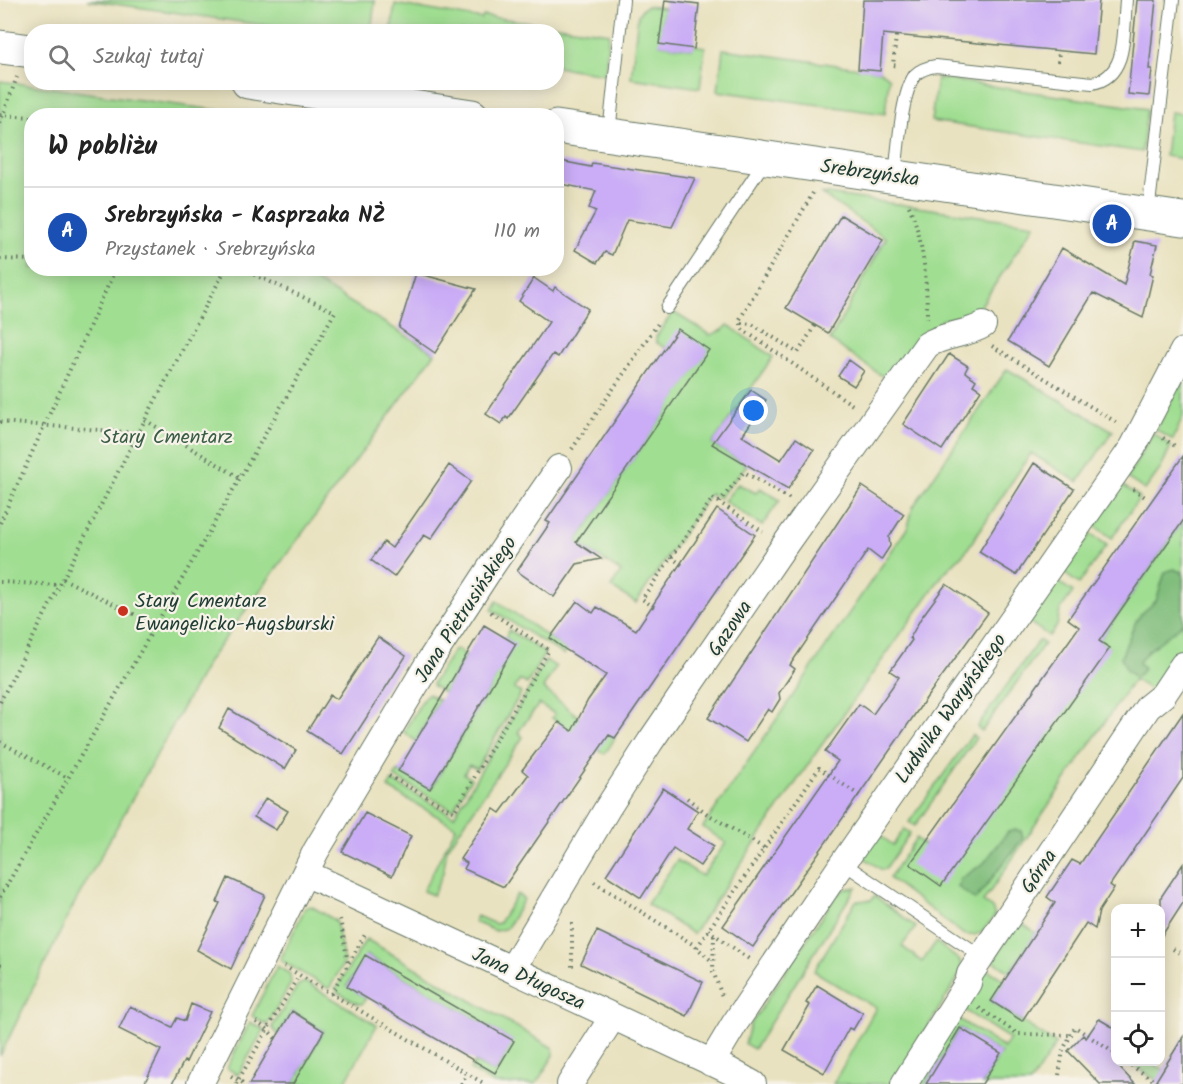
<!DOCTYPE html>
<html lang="pl">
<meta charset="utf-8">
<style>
:root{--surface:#fff;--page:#f6f6f6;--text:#222;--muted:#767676;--line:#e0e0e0;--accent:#0b8043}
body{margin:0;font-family:Kalam,sans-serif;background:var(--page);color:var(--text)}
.controls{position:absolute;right:18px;bottom:18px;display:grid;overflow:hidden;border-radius:12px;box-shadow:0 3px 15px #0003}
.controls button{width:54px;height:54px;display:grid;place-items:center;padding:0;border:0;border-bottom:2px solid var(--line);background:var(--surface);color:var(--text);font:30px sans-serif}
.you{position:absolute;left:754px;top:411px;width:21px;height:21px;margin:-15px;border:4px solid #fff;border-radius:50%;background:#1a73e8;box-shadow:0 0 0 9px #1a73e833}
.badge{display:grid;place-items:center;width:39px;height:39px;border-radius:50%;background:var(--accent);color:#fff;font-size:20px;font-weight:700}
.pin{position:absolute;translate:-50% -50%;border:3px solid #fff;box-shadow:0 2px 6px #0006}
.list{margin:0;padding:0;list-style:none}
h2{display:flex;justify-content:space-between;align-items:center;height:78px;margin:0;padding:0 24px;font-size:26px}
h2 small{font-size:20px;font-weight:400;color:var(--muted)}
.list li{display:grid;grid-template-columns:39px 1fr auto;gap:18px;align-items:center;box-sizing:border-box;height:90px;padding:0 24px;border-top:2px solid var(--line)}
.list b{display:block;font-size:22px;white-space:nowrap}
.list p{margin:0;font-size:20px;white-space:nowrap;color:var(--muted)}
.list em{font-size:20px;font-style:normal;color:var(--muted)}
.icon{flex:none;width:33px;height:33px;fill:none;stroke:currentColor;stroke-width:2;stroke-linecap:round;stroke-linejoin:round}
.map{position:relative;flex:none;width:1183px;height:1084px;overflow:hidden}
.search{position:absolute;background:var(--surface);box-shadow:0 3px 15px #0003;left:24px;top:24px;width:540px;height:66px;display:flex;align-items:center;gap:15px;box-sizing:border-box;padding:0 21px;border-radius:24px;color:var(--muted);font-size:22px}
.panel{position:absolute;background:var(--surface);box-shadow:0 3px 15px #0003;left:24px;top:108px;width:540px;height:168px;border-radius:24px}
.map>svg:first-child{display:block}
.green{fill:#a0de92;stroke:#608e63;stroke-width:1.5}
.forest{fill:#80bd7c;stroke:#507d58;stroke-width:1.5}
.building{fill:#caadf6}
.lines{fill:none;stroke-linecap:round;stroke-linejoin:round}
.service-casing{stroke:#667765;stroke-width:14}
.minor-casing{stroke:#667765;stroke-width:28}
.secondary-casing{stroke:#667765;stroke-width:35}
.path{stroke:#667765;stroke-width:4;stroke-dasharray:1.5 4.5;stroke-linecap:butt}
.service{stroke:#fff;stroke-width:12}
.minor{stroke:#fff;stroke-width:26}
.secondary{stroke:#fff;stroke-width:33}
.poi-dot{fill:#c8321e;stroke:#f7f3e8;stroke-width:2}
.labels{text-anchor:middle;stroke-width:4.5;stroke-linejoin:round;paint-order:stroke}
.street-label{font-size:20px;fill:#1f3d34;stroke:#f7f3e8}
.park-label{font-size:20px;fill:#395d47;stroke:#f7f3e8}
.poi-label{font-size:20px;fill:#1f3d34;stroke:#f7f3e8;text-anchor:start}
</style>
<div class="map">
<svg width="1183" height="1084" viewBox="0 0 1183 1084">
<rect width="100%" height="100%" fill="#f7f3e8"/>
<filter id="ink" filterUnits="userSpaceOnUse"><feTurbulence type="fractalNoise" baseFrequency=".0167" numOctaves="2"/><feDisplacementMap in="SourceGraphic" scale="12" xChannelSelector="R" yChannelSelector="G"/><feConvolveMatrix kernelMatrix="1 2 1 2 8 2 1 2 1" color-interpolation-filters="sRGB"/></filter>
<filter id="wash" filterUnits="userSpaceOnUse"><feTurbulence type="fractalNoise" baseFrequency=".008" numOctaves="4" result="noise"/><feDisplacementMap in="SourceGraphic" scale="24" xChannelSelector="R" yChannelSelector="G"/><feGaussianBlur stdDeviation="1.35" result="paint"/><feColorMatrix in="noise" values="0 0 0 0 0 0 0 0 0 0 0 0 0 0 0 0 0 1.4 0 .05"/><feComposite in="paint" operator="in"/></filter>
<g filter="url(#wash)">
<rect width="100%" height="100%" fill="#e9e2c0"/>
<path class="green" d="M87 0H367L375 1 371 31H304Z
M395 4 482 19 483 16 609 33 605 74 557 67 556 32 391 31Z
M647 6 664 8 660 44 693 49 694 45 705 47 700 88 631 78 638 15 642 9Z
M723 49 880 71 889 78 885 114 718 91Z
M937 78 1147 109 1142 152 931 121Z
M0 81 252 115 32 116V268L295 269 435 353 209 660 72 908 0 1056Z
M1170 112 1183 114V159L1165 156Z
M820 193 1035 224 976 313 942 320 917 340 898 371 882 376 830 340 886 238Z
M673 312 710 335 723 330 728 325 773 357 712 444 747 465 719 498 710 494 636 603 611 587 621 572 576 542 708 350 665 348 656 342V337Z
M1007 369 1113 431 1078 482 1031 453 966 551 944 573 816 753 693 934 647 904 677 860 702 876 726 843 703 827 908 527 913 507Z
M1183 379V416L1173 440 1156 430Z
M1153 433 1171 446 1161 468 1145 490 1127 478Z
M738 484 756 493 760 488 780 500 762 526 724 501Z
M1122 485 1140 497 1112 538 1095 526Z
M1183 521V651L1154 692 1134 679 983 902 992 908 995 916C986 928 980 939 963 934L889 878 916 838 924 845 1109 648 1099 641Z
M1090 534 1107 545 1079 584 1064 573Z
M1057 581 1073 592 1060 610 1057 626 1049 636 1029 622Z
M497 601 567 650 564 655 492 610Z
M509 630 545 653 527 684 520 680 514 689 521 693 477 769 469 765 464 774 471 778 453 810 394 777 398 771 431 789 515 644 505 638Z
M1039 640 1044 644 982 731 977 727Z
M457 649 466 655 444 693 433 686 432 684 454 650Z
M546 660 556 667 543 688 580 718 615 738 605 754 552 718 555 714 539 704 518 732 523 737 447 849 443 873 433 895 423 891 456 827 388 788 392 781 454 816Z
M428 694 439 700 416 741 406 734 404 731 425 696Z
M972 735 976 738 915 826 909 822Z
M904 829 910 833 886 868 882 870 863 857 878 834 893 845Z
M856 887 754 1049 745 1044 750 1025 835 897 845 889Z
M517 894 524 899 507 928 496 931 474 922 477 916 495 924 499 923Z
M875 896 916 927 902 946 922 962 936 942 960 961 962 971 893 1084H833L876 1008 814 971 856 901 871 900Z
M311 906 336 921 344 962 329 989 280 960 305 908Z
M1018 921 1036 933 1010 972 993 961Z
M366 939 553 1048 554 1055 536 1084H494L470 1070 475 1062 495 1073 513 1041 366 955 347 986 366 998 362 1004H358L337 992 336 989Z
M277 966 290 974 291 983 267 1025 252 1016Z
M986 969 1005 980 991 1001 1056 1044 1030 1084H982L1001 1053 960 1028 926 1084H918L954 1016 1004 1048 1010 1039 967 1012 964 1007Z
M305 982 377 1025 344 1084H293L324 1031 292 1011 278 1035 272 1027 298 985Z
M250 1022 264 1030 238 1075 227 1068Z
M1128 1062H1149L1163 1069V1084Z"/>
<path class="forest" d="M1174 569 1183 573V622L1178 628 1148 651 1139 662 1144 669 1140 674 1135 677 1127 671 1121 657 1135 623 1141 614 1156 601 1165 572Z
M1016 830 1021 831 1023 838 979 895 975 900 958 887 960 879 983 864 1008 832Z"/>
<g id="blocks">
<path class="building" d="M665 0 699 4 694 49 659 44Z
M863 0H1099L1094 54 883 34 880 71 858 69Z
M1137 0H1156L1149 69H1152L1149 96 1128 94Z
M556 160 591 167 592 163 695 178 672 227 627 220 612 255 605 252 597 263 575 250 596 211 589 208 596 191 556 183Z
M841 215 883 240 828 333 786 308Z
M1135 241 1157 245 1150 274 1153 275 1143 318 1093 293 1049 366 1008 341 1062 248 1124 285Z
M416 273 476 289 435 353 399 328Z
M534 278 553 291 555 287 588 309 558 357 553 354 508 419 506 417 501 424 486 414 549 322 519 301Z
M678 329 709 350 576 542 601 559 577 564 554 597 517 571 550 523 546 521Z
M949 354 968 366 965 372 976 380 973 385 981 390 942 450 903 424Z
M849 360 864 371 854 386 838 376Z
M751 390 766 400 742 436 781 460 796 438 814 450 788 489 712 444Z
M1183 456V521L1099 641 1110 648 941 886 910 864 1079 627 1068 619Z
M1034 463 1074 489 1016 575 979 552Z
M449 465 471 481 431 539 424 535 394 577 371 560 384 542 392 548Z
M862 486 904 514 889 537 890 546 881 560 868 550 790 665 795 669 779 693 780 699 772 712 768 709 746 742 708 718Z
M717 509 755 535 615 738 609 735 504 887 464 869 467 863 460 859 494 809 500 813 528 775 522 770 559 722 572 731 588 700 606 675 566 650 550 638 577 601 593 613 597 607 636 630Z
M946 584 988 613 927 697 753 947 723 926 838 761 825 752 859 704 873 714 899 677 890 671 912 640 910 638 921 618Z
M484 625 516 644 430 789 398 771Z
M378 637 406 656 343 754 307 731 330 695 337 699Z
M229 709 296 750 285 769 219 728Z
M1183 713V778L1110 885 1114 888 1099 911 1095 929 1086 923 1022 1021 991 1001 1055 903 1047 897 1072 860 1080 864Z
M663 788 698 811 687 829 714 846 700 866 673 848 641 898 606 875Z
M266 798 288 811 276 830 254 817Z
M365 813 411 836 392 876 342 852Z
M1183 864V903L1161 937V897Z
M228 878 265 895 231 969 197 950 220 903 217 902Z
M597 931 703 982 687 1016 581 964Z
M365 955 514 1041 495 1073 347 987Z
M817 985 863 1013 853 1030 849 1028 824 1073 784 1050 810 1005 806 1003Z
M191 1004 210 1012 186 1062 184 1061 172 1084H144L161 1050 119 1029 130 1006 172 1027 177 1018 185 1021Z
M292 1011 324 1031 293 1084H249Z
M1099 1019 1116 1029V1064L1135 1084H1100L1068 1051 1083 1035 1086 1038Z
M960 1028 1001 1053 982 1084H926Z
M1183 1037V1084H1154Z"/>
</g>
</g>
<g filter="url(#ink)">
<use href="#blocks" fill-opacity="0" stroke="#667765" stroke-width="1.5"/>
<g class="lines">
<g class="service-casing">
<path id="service" d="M609 133 623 0
M895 176C898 151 901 94 915 75 921 69 929 67 936 66L1092 83C1129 77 1123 29 1126 0
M1148 213 1173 0
M667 308 765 161
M843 863 981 956"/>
</g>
<g class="minor-casing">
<path id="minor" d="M305 873 730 1071 753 1084
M512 969 607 809 650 742 784 546 927 345C944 334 966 335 983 325
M711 1063 735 1023 843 863 1133 447 1183 351
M200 1084 316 851 431 659 491 567 559 468
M570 1084 612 1018
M904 1084 968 983 970 974 1148 707 1163 695 1183 665"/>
</g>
<g class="secondary-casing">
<path id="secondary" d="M0 47 32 51
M248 82 472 116
M556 127 1183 219"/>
</g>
<path class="path" d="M896 36 893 65 899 66
M1058 62 1059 51
M0 115 32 117
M0 123 17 77
M813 193 740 319 742 329 854 406
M909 206C924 240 927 283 927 319
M0 259 32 260
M741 323 752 324 798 353 815 325
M992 346 1119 424
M145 420 240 478
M0 422 138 433
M1163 438 1175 446
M572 449 659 322
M1133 489 1145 497
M719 502 744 472 790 499
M0 523 116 268
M671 557 682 565
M63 579 156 625
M0 582 60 585
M654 607 642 599 713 498 763 532
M0 702 138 433 226 268
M0 742 68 778
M389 776 454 812 549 650 489 611
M687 798 706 813 764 848
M594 882 694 945 713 962
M0 897 335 312 240 268
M340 919 348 963
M572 923V970
M708 930 749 959
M714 935 713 971 723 999
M697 947 819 768 860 796
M1173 949 1183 955
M0 965 2 966
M284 966 485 1084
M331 994 366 933
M979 1008 1018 1034 1069 1035
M256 1022 267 1029 276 1039
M1126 1062 1159 1084
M1059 1075 1063 1050 1075 1027 1116 1054
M231 1076 245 1084
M236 1084 299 975
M461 1084 467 1074"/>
<use href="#service" class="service"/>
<use href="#minor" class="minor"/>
<use href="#secondary" class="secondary"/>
</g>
</g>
<circle class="poi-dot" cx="123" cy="611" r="6"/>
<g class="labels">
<g class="street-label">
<text transform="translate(870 172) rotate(8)" y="7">Srebrzyńska</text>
<text transform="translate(465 609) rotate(-57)" y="7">Jana Pietrusińskiego</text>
<text transform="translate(729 628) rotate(-56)" y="7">Gazowa</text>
<text transform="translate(950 708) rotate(-55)" y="7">Ludwika Waryńskiego</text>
<text transform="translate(1038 871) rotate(-56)" y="7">Górna</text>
<text transform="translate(529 978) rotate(25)" y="7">Jana Długosza</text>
</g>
<g class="park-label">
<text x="167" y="443">Stary Cmentarz</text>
</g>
<g class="poi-label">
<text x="135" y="607">Stary Cmentarz<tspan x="135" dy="23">Ewangelicko-Augsburski</tspan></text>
</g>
</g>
</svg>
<div class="controls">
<button>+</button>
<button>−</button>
<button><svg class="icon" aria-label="locate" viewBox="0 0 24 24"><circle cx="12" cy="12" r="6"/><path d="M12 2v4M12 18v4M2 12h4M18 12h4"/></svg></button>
</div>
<div class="you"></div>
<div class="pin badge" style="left:1112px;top:224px;background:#1a4fb4">A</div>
<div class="search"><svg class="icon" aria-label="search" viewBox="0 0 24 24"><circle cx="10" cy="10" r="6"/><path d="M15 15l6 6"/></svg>Szukaj tutaj</div>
<section class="panel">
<h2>W pobliżu<small></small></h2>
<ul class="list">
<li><span class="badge" style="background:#1a4fb4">A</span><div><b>Srebrzyńska - Kasprzaka NŻ</b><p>Przystanek · Srebrzyńska</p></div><em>110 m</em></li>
</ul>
</section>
</div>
